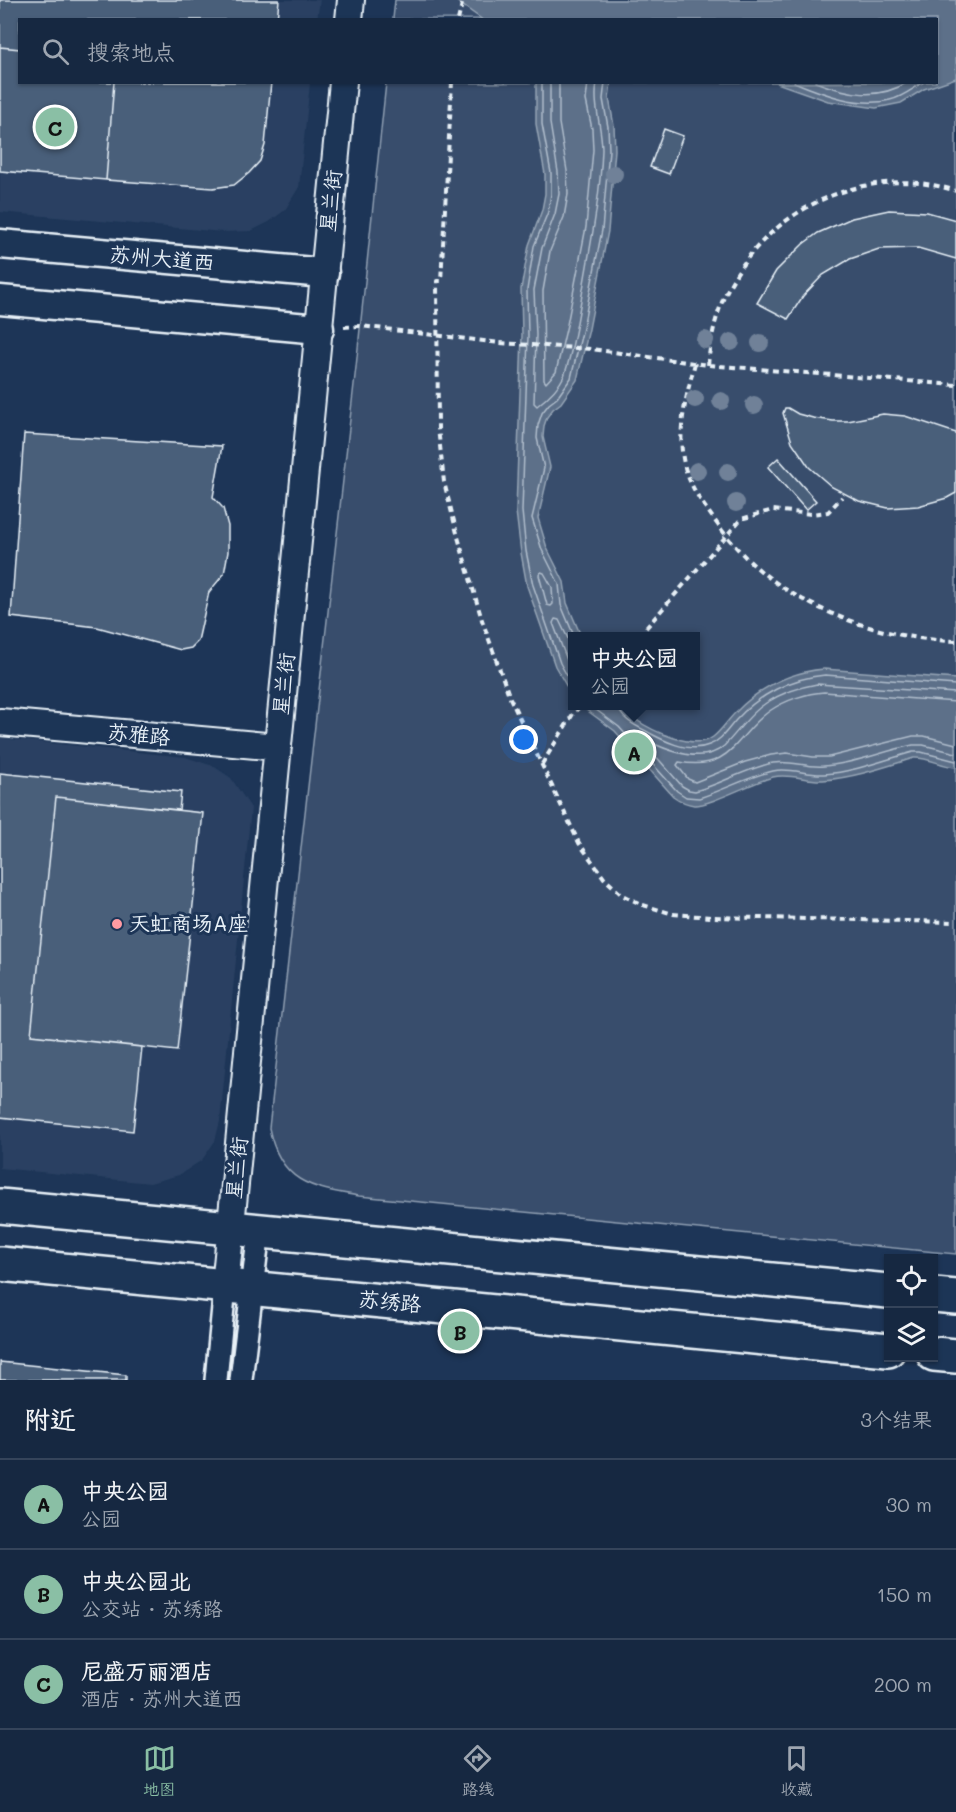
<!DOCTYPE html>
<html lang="zh">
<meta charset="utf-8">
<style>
:root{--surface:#162841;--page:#23344c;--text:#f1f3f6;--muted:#9ea6b1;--line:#35445a;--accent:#8abfa5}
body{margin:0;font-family:Mali,"LXGW WenKai TC",sans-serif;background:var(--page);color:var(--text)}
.controls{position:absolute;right:18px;bottom:18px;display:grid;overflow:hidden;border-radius:0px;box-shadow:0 2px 4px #0004}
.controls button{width:54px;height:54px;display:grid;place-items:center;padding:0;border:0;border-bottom:2px solid var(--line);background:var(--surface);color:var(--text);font:30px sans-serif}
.you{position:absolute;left:524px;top:740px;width:21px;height:21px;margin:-15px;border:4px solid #fff;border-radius:50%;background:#1a73e8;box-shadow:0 0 0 9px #1a73e833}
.badge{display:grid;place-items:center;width:39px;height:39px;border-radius:50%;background:var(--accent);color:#111;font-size:20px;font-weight:700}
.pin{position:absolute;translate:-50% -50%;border:3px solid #fff;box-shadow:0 2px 6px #0006}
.popup{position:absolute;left:568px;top:632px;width:132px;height:78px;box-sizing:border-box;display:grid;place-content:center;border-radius:0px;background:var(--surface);filter:drop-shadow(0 2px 4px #0005);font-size:20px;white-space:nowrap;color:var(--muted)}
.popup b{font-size:22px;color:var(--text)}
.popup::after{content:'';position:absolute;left:50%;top:100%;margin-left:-12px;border:12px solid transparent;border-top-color:var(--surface)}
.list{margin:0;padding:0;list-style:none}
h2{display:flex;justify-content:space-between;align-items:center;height:78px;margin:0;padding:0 24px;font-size:26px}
h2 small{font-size:20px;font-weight:400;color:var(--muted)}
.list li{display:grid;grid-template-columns:39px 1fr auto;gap:18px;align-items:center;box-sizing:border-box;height:90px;padding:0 24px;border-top:2px solid var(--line)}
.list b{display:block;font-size:22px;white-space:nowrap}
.list p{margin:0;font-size:20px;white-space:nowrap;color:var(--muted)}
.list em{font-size:20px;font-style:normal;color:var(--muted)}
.icon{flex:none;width:33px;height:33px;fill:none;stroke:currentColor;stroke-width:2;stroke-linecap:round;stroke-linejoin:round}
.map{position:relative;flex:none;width:956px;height:1380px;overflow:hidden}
.search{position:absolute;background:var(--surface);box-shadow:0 2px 4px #0004;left:18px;right:18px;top:18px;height:66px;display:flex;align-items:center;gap:15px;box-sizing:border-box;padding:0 21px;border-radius:0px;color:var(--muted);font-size:22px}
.sheet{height:348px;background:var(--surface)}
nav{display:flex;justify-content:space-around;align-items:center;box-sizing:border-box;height:84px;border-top:2px solid var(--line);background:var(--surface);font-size:16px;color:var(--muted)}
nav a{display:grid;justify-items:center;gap:3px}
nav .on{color:var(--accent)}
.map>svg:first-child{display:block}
.built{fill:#2a4162}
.green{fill:#374d6c;stroke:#909fb2;stroke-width:1.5;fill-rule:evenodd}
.water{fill:#5d7089;stroke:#95a4b5;stroke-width:1.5}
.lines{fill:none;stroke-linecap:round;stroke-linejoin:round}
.shore{stroke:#b0bdcc;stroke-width:1.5}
.building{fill:#495e7a;stroke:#e8f1f8;stroke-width:1.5}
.minor-casing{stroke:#e8f1f8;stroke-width:26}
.tertiary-casing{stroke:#e8f1f8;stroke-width:30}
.secondary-casing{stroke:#e8f1f8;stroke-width:33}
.primary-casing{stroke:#e8f1f8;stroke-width:38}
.path{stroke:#e8f1f8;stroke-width:4;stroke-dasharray:6 4.5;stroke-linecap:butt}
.minor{stroke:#1d3557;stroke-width:21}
.tertiary{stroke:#1d3557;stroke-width:26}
.secondary{stroke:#1d3557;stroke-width:28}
.primary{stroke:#1d3557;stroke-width:33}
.tree{fill:#708198}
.poi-dot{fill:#ff9aa2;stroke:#1d3557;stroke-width:2}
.labels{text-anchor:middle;stroke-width:6;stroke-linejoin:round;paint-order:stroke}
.street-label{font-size:21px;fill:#e8f1f8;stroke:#1d3557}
.poi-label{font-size:21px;fill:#e8f1f8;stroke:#1d3557;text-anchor:start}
</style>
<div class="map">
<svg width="956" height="1380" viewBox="0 0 956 1380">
<rect width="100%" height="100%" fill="#1d3557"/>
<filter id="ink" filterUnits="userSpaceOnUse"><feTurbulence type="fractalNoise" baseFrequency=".0167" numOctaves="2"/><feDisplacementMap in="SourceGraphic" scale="12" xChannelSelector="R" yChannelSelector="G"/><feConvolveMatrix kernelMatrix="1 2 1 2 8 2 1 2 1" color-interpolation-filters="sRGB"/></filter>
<g filter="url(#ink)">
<path class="built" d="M0 0H320L317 19 20 20V82L310 83 299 187 285 210 269 222 251 231 223 232 0 212Z
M0 738 185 757 213 766 231 778 251 808 220 1121 215 1141 202 1160 179 1175 150 1183 0 1168Z"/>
<path class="green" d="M395 0H956V1254L359 1196C310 1188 280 1182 269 1128L356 367 386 83 936 82V20L393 19ZM572 636H696V706H572Z"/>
<path class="water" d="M455 0H956V78L924 89 901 103 876 108 828 101 777 83 936 82V20H483Z
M536 83H611L609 98 614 126 615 150 608 231 589 329 577 380 561 403 553 409 547 417 544 426 543 437 550 467 538 518 547 548 564 582 567 603 581 636H572V696L555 666 527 586 521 553 516 511 522 335 521 289 529 245 542 210 545 194V174L536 124Z
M824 669 956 679V767C941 766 928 757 914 758 885 767 853 778 823 780 806 781 790 773 773 777 753 782 709 806 694 805 686 804 680 801 673 796L615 731 581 706H622C626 710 630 715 635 719 652 731 694 751 713 737 721 731 728 720 735 713 759 688 789 672 824 669Z"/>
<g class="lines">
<path class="shore" d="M542 82V124L551 173V194L548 212 534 246 527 290 528 336 522 511 526 551 533 585 560 663 572 685
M550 82V123L558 172 559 194 555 214 542 248 534 290 536 335 534 403 537 406C546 399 559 387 564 376 573 352 577 321 582 295 590 247 600 200 602 150 602 127 593 106 597 82
M559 82V123L567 171 568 194 564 217 550 251 543 291 544 380 546 383 556 372 567 325 586 227 593 150 592 129 586 100 588 82
M794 82C823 94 859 108 890 100 903 97 913 88 924 82
M815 82C848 94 877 101 908 82
M541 572 544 573 552 587 553 604 551 606 547 605 539 575Z
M574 636 561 605 559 584 542 550 532 518 544 468 537 438 538 425 542 413 549 404 557 398 571 378 583 328 602 230 609 150 608 127 603 99 605 82
M572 647 559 620 555 619 553 623 567 660 572 670
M956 693 817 684C800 687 781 693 766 703 749 714 738 732 724 746 704 764 671 752 650 742L646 745 682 786 689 790 695 791C722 784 746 768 773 763 791 760 807 768 824 766 854 764 883 751 913 745H923L956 753
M956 702 824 692C807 693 786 700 771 710 735 734 734 772 679 762L677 765 688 779 695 782 745 762 771 755 787 753 813 757H829L913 736H924L956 744
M591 706 619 727 677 791 686 797 699 798C724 790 747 777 773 771 790 767 806 775 824 774 854 772 884 760 913 752H921L956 761
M618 706C620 718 634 725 644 730 662 740 688 754 709 745 721 741 728 729 736 720 759 695 790 678 825 675L956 685"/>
</g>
<path class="building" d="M0 0H279L277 20H20V49L0 47Z
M0 47 20 49V82H114L106 180 0 171Z
M114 82H271L265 145 260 161 249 173 234 185 213 188 106 180Z
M664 129 683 136 669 174 650 167Z
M889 210 927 212 956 220V259L918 248 879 249 850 259 823 275 803 296 788 319 757 303 776 271 803 244 818 233 852 218Z
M785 408H788L798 414 813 418 833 421H848L883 414 905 416 956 433V493L947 498 918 506 888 508 859 501 832 487 809 467 792 442 783 413Z
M24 434 222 446 213 497 223 508 228 526V552L224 574 209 592 198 641 191 648 181 650 97 627 11 617Z
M778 458 816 501 806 510 768 467Z
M0 773 181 792 179 810 56 797 31 1035 142 1047 133 1131 0 1117Z
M56 797 203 813 177 1051 31 1035Z
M0 1362 126 1375V1380H0Z"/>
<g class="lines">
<g class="minor-casing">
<path id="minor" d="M216 1380 225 1286
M241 1380 259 1231"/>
</g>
<g class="tertiary-casing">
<path id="tertiary" d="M349 20 351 0
M0 722 278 747
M225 1286 343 82"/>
</g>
<g class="secondary-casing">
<path id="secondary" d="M0 244 324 273
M0 300 319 329"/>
</g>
<g class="primary-casing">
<path id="primary" d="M0 1206 888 1291
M0 1264 888 1350
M934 1295 956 1297
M934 1354 956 1356"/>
</g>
<path class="path" d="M458 20 463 0
M452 82 441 281H437L438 428 444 482 458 537 482 620 510 698 579 843 604 878 622 895 643 905 673 914 711 917 956 922
M344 327 360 326 500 343 591 349 708 365 956 385
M695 363C686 397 675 436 686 471 692 489 702 503 713 518 725 535 739 552 755 566 806 612 888 640 956 641
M708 365C711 334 718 304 734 278 778 204 872 163 956 191
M639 636 741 519 773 510 811 514 828 512 842 497
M542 764 573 714 580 706"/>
<use href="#minor" class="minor"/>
<use href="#tertiary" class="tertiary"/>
<use href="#secondary" class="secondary"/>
<use href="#primary" class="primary"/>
</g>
<g class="tree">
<circle cx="614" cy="174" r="9"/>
<circle cx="705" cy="340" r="9"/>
<circle cx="731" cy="342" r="9"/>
<circle cx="760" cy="343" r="9"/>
<circle cx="695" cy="399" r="9"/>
<circle cx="721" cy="401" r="9"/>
<circle cx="754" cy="405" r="9"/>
<circle cx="697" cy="471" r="9"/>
<circle cx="728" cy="472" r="9"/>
<circle cx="736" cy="503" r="9"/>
</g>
</g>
<circle class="poi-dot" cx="117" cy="924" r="6"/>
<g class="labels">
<g class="street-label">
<text transform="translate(331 201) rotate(-84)" y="7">星兰街</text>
<text transform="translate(162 259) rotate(5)" y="7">苏州大道西</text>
<text transform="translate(284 684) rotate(-84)" y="7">星兰街</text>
<text transform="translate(139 735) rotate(5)" y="7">苏雅路</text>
<text transform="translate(237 1168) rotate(-84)" y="7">星兰街</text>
<text transform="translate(390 1302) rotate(5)" y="7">苏绣路</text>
</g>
<g class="poi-label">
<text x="129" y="931">天虹商场A座</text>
</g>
</g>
</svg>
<div class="controls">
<button><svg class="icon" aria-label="locate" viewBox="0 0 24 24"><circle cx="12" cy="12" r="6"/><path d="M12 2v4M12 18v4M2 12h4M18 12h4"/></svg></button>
<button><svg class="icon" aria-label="layers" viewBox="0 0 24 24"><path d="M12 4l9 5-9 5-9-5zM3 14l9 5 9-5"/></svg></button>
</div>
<div class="you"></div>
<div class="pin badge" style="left:634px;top:752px">A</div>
<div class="popup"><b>中央公园</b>公园</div>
<div class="pin badge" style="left:460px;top:1331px">B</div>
<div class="pin badge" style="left:55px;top:127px">C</div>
<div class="search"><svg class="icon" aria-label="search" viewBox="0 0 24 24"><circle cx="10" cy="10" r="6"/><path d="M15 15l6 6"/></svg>搜索地点</div>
</div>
<section class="sheet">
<h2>附近<small>3个结果</small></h2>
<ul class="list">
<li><span class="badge">A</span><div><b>中央公园</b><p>公园</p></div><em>30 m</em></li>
<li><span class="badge">B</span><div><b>中央公园北</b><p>公交站 · 苏绣路</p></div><em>150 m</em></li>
<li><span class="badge">C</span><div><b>尼盛万丽酒店</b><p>酒店 · 苏州大道西</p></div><em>200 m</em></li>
</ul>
</section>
<nav>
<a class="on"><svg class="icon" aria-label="map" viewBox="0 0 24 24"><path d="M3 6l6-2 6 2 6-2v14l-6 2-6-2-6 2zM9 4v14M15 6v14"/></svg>地图</a>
<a><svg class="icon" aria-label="directions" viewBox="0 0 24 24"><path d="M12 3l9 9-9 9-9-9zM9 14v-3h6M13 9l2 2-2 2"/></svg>路线</a>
<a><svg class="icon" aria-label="saved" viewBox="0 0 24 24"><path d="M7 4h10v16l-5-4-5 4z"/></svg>收藏</a>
</nav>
